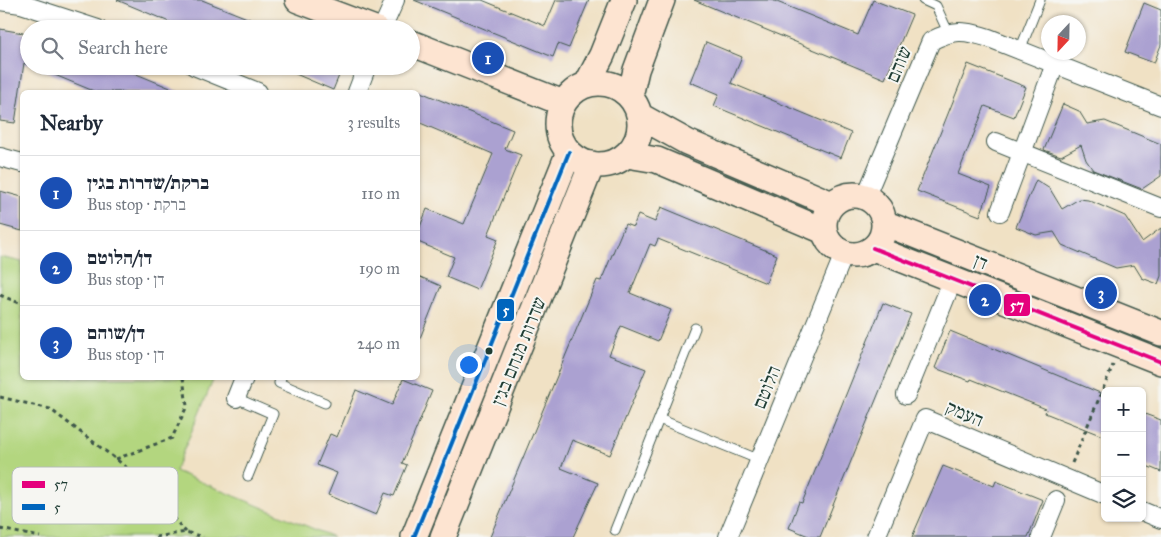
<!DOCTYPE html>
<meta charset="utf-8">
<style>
:root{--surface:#fff;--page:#f2f2f3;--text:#1f2937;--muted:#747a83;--line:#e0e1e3;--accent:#d93025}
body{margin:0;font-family:"IM FELL Great Primer","Frank Ruhl Libre",serif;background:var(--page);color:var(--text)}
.controls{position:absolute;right:15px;bottom:15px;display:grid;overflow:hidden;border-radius:8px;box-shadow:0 1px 4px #0004}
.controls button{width:45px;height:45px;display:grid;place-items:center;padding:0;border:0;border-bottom:1px solid var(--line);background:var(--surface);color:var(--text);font:25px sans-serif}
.compass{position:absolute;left:1041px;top:15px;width:45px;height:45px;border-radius:50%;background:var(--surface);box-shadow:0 1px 4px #0004;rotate:202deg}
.you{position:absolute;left:468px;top:364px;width:18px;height:18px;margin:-12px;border:4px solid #fff;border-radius:50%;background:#1a73e8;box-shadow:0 0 0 8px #1a73e833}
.badge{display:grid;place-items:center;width:32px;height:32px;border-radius:50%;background:var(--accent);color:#fff;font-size:16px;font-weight:700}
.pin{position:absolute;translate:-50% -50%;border:2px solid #fff;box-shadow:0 1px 5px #0006}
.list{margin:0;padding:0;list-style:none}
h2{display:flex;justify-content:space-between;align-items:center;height:65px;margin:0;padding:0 20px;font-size:21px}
h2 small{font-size:16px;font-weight:400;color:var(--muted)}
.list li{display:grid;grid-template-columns:32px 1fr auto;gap:15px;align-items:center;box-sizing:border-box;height:75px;padding:0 20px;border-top:1px solid var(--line)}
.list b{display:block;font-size:19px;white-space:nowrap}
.list p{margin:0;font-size:16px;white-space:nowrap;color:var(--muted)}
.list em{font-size:16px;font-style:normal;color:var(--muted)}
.icon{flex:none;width:28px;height:28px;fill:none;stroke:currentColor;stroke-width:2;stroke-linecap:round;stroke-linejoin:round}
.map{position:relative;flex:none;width:1161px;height:537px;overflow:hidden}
.search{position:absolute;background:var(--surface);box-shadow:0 1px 4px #0004;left:20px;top:20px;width:400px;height:55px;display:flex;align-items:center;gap:12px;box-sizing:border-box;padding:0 18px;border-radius:28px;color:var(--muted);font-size:19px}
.panel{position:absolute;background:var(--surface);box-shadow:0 1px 4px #0004;left:20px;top:90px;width:400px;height:290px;border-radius:8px}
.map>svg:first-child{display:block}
.green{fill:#b3d67f;stroke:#698a5a}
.building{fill:#aba1d1}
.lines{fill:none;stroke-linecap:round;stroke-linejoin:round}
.lane-casing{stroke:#3e564a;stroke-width:11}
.street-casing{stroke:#3e564a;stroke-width:20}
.secondary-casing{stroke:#3e564a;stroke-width:28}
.path{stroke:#3e564a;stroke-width:3;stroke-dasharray:4 4;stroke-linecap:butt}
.lane{stroke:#fff;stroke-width:9}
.street{stroke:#fff;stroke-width:18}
.secondary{stroke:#fde4d1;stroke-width:25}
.bus-1-casing{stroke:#f6f6f2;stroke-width:8}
.bus-2-casing{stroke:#f6f6f2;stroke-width:8}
.bus-1{stroke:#e5007d;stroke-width:4}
.bus-2{stroke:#0065bd;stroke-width:4}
.bus-dot{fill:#1f3d34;stroke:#f6f6f2;stroke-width:2}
.labels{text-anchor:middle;stroke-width:4;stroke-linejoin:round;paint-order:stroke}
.street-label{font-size:19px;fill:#1f3d34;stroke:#f6f6f2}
.key{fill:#f6f6f2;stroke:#b6beb9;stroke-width:1}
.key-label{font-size:14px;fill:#1f3d34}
.line-badge{stroke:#f6f6f2;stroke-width:2}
.badge-label{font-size:14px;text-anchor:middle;font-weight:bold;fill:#fff}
</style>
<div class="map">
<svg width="1161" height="537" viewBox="0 0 1161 537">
<rect width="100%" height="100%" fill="#f6f6f2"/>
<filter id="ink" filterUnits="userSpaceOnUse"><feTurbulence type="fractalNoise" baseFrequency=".02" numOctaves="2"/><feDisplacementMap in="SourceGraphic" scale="10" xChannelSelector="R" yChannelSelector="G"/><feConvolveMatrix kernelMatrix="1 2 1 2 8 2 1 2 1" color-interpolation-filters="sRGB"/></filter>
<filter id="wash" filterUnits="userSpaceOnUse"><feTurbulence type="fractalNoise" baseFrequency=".0096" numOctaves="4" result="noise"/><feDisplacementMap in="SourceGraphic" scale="20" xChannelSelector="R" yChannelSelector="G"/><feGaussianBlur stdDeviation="1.12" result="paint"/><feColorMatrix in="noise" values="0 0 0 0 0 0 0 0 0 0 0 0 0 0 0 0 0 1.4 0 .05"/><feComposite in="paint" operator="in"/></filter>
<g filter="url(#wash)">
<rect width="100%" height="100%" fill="#f0e1c4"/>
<path class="green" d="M0 257 22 262V378H214L175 471 333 537H0Z"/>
<g id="blocks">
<path class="building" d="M117 0H202L272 28 186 29Z
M414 0H482L545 26 556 0H589L569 48 558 44 553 57Z
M694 0H772L858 35 873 0 912 15 885 79Z
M1144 3 1161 10V45L1154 63 1125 52Z
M0 29 29 34V65L24 63 15 123 0 121Z
M706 42 742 57 731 83 851 133 841 158 714 106 719 94 690 82Z
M968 64 1026 87 1014 117 985 106 958 174 991 187 980 216 917 191Z
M33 66H117L180 92H96Z
M277 66H343L333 90Z
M418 91 513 130 505 149 521 155 488 235 498 239 477 290 446 277 454 257 418 242V232L427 209 464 224 493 154 418 122Z
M1063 104 1079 111 1087 124 1105 121 1161 144V176L1142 189 1093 170 1086 160 1081 145 1061 156 1044 150Z
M1036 180 1050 189 1062 209 1079 199 1088 200 1125 216 1142 242 1161 228V276L1158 284 1142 278 1134 265 1116 268 1062 245 1054 232 1036 235 1016 227Z
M0 191 22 197V231L0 225Z
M661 207 777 255 766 283 658 239 655 246 650 244 630 293 671 310 658 341 621 326 609 355 646 369 610 455 572 440 561 468 598 483 573 537H490L597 280 601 281 625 224 633 227 638 215 655 222Z
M418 276 441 286 418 343Z
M883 303 911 314 820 537H811L789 528 799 502 802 503Z
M950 331 1105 395V437L1045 413 1046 409 971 379 970 381 935 368Z
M403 379 432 391 402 463 407 465 394 496 385 493 376 515 328 495 337 473 317 465 330 434 337 437 356 390 392 405Z
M1142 413 1161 420V472L1142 464Z
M943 466 994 486 996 481 1043 500 1028 537H912Z"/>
</g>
</g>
<g filter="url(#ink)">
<use href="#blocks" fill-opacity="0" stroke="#3e564a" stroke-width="1"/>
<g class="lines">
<g class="lane-casing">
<path id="lane" d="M923 0 936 6 948 32
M1020 50 1040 0
M281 378 279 383 325 403
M236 398 273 414 248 476
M659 419 760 460
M615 530 695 328"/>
</g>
<g class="street-casing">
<path id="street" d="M0 1 21 4 98 29
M382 29 395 0
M194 66 258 92
M357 92 367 66
M996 142 1161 208
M0 157 22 163
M865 198 931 41C954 29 964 30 989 38L1161 106
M1000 212 1055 64
M906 395 953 279
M236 398 244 378
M1142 511 1161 519
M728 537 844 254
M876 537 925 419 1105 495
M1041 537 1056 500"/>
</g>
<g class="secondary-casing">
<path id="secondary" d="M298 0 375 29
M411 43 563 103
M558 124a41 41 0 1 1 82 0a41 41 0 1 1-82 0Z
M587 84 602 55 624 0
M630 96 636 70 662 0
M640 116 687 142 832 204
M627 155 657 160 824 231
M824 225a30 30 0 1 1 60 0a30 30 0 1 1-60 0Z
M884 223 1161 333
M873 248 1161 362
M414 537 569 152
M443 537 592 164"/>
</g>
<path class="path" d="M0 295 22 304
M0 397 50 409 125 466 186 532
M116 459 172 438 187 406 183 378
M1072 463 1113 365
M0 529 40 537
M156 537 186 532 203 537"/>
<use href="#lane" class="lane"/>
<use href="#street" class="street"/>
<use href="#secondary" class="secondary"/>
<g class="bus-1-casing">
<path id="bus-1" d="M873 248 1161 362"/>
</g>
<g class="bus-2-casing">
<path id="bus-2" d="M414 537 569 152"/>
</g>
<use href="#bus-1" class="bus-1"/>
<use href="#bus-2" class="bus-2"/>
</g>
</g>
<circle class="bus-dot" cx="489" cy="351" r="4.5"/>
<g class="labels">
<g class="street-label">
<text transform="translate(898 64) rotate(-67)" y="7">שוהם</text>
<text transform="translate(981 261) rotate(22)" y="7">דן</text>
<text transform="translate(518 351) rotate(-68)" y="7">שדרות מנחם בגין</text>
<text transform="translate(766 387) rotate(-68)" y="7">הלוטם</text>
<text transform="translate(965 413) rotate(23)" y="7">העמק</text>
</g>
</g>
<rect x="12" y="467" width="166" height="57" rx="8" class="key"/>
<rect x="22" y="481" width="23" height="7" fill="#e5007d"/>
<rect x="22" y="504" width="23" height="6" fill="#0065bd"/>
<g class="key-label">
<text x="54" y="489">57</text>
<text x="54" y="512">5</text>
</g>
<g class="line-badge">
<rect x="1003" y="293" width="28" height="24" rx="5" fill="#e5007d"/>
<rect x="496" y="298" width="19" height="24" rx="5" fill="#0065bd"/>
</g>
<g class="badge-label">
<text x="1017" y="310">57</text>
<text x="506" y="315">5</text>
</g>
</svg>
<div class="controls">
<button>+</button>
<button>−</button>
<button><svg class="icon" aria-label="layers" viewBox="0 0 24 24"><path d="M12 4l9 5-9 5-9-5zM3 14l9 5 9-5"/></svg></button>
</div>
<svg class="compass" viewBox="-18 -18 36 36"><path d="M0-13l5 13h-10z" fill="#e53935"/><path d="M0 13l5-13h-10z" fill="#747a83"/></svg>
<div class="you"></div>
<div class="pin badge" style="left:488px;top:58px;background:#1a4fb4">1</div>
<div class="pin badge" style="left:985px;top:300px;background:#1a4fb4">2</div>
<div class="pin badge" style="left:1101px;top:293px;background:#1a4fb4">3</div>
<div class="search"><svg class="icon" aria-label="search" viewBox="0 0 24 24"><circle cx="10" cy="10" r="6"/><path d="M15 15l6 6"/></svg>Search here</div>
<section class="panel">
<h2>Nearby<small>3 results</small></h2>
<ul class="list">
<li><span class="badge" style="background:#1a4fb4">1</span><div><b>ברקת/שדרות בגין</b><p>Bus stop · ברקת</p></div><em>110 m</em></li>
<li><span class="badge" style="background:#1a4fb4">2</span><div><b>דן/הלוטם</b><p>Bus stop · דן</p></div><em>190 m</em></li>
<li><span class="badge" style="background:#1a4fb4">3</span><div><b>דן/שוהם</b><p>Bus stop · דן</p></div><em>240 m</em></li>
</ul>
</section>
</div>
